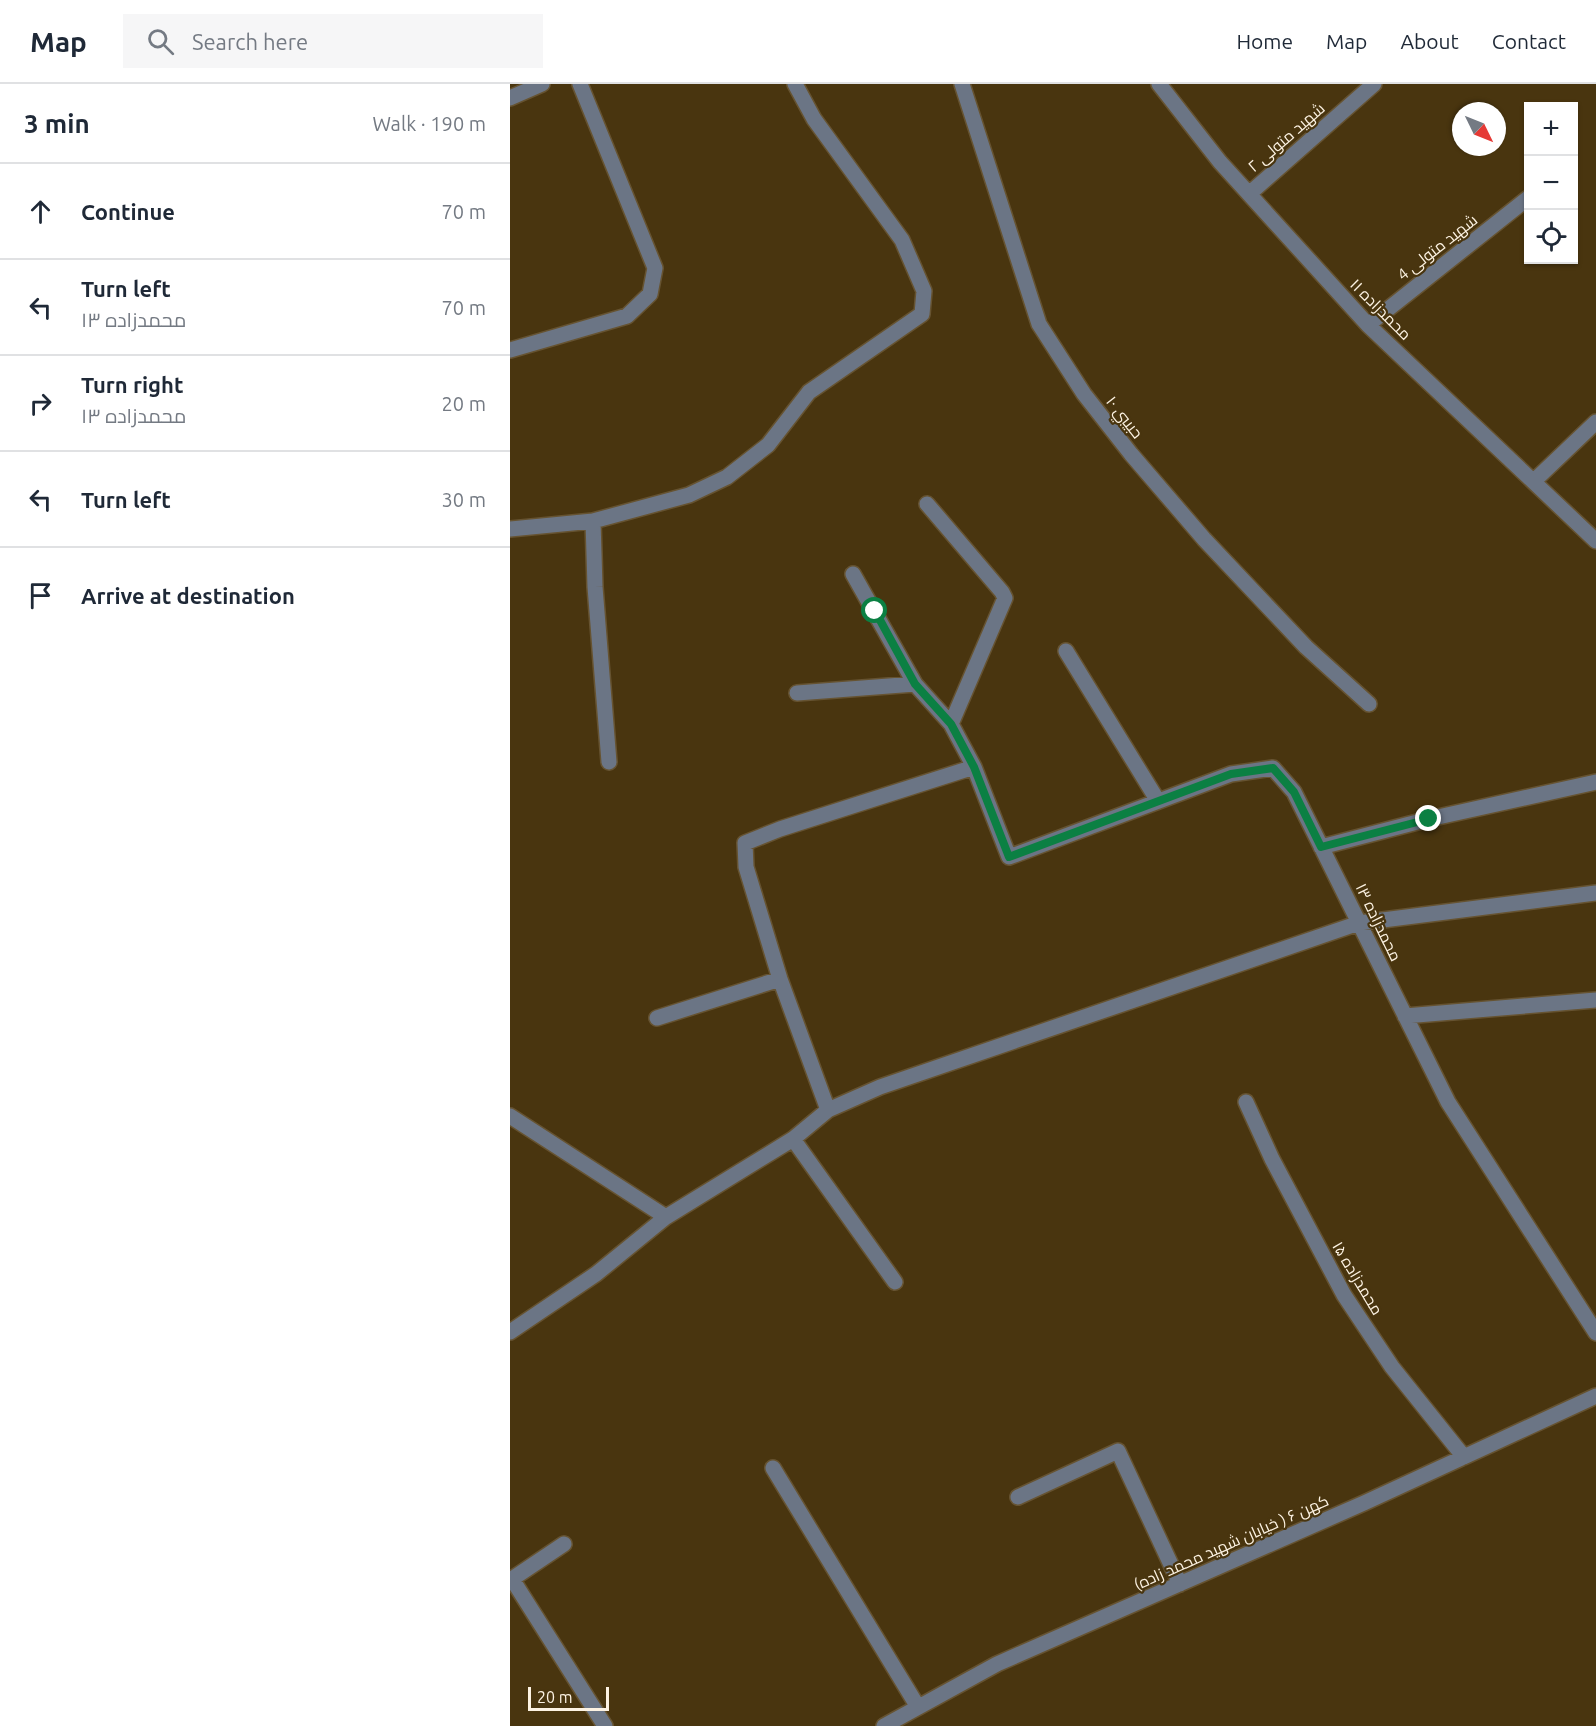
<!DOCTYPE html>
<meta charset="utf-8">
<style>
:root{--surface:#fff;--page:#f6f6f7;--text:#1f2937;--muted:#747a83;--line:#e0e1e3}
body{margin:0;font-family:Ubuntu,Cairo,sans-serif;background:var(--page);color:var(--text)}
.controls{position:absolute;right:18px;top:18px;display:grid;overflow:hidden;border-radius:0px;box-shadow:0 2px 4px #0004}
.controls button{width:54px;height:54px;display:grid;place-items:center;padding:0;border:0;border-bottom:2px solid var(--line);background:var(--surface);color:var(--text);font:30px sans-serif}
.compass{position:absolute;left:942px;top:18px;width:54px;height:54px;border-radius:50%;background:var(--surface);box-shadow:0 2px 4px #0004;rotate:133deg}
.scale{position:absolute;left:18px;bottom:15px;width:81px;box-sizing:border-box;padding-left:6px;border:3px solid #fdf3e3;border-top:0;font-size:16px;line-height:21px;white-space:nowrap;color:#fdf3e3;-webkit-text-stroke:4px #49350f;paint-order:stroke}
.stop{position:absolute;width:18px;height:18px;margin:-14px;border:4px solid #0b8043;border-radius:50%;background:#fff}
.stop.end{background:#0b8043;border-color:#fff;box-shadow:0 2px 6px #0008}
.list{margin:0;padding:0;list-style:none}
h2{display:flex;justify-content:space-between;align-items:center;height:78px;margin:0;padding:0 24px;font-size:26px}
h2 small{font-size:20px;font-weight:400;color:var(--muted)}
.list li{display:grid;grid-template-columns:39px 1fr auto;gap:18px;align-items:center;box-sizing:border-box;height:96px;padding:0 24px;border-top:2px solid var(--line)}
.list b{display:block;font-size:22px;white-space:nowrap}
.list p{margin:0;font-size:20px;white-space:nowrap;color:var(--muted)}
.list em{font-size:20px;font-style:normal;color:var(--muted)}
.icon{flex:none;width:33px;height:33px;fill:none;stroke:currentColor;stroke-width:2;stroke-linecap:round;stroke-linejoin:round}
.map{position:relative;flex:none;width:1086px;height:1642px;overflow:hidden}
header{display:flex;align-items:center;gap:36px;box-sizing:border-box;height:84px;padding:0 30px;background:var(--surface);border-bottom:2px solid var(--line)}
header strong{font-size:28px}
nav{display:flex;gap:33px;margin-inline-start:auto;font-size:21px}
.search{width:420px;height:54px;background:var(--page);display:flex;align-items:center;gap:15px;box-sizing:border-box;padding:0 21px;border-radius:0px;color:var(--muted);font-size:22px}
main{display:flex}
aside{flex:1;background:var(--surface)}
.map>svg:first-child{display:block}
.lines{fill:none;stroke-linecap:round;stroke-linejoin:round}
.minor-casing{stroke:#665331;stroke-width:18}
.minor{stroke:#6b7585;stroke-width:15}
.route{stroke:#0b8043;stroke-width:8}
.labels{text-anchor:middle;stroke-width:4.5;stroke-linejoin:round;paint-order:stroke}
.street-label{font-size:16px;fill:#fdf3e3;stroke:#49350f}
</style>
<header>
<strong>Map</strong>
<div class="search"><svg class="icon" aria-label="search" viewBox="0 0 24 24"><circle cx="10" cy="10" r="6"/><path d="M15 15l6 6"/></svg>Search here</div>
<nav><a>Home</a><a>Map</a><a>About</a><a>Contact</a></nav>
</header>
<main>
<aside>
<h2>3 min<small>Walk · 190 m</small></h2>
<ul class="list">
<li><svg class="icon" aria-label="ahead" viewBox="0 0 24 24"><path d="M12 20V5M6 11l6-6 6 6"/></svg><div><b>Continue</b></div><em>70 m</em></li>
<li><svg class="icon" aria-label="left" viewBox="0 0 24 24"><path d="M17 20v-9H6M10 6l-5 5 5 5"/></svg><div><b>Turn left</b><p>محمدزاده ۱۳</p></div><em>70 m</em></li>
<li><svg class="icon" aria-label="right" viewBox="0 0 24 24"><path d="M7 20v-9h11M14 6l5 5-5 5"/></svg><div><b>Turn right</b><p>محمدزاده ۱۳</p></div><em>20 m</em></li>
<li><svg class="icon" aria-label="left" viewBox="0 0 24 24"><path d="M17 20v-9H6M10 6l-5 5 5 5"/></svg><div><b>Turn left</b></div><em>30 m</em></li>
<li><svg class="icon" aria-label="arrive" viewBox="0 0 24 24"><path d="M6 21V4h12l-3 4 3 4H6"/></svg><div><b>Arrive at destination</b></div></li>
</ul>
</aside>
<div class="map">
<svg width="1086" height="1642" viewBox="0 0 1086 1642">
<rect width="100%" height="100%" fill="#49350f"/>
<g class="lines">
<g class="minor-casing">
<path id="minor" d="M452 0 529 240 574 310 621 370 694 455 796 563 859 620
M649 0 710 78 858 241 1086 457
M0 14 32 0
M739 110 864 0
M858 241 1018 114
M0 266 117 232 140 210 145 184 70 0
M1024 397 1086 338
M417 420 492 508 495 514 441 640
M0 445 83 437
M343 490 405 600 441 640 464 683 499 773 721 690 763 684 784 708 938 1018 1086 1249
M556 567 648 717
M287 609 405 600
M99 678 85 503 83 437 179 411 217 393 258 361 299 308 412 230 414 207 392 156 304 35 285 0
M464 683 270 745 235 759 236 783 270 895 318 1026 370 1003 849 839 1086 809
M811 763 919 735 1086 698
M895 932 1086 916
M147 934 270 895
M736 1018 762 1075 834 1211 882 1283 954 1373
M0 1032 156 1133 283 1055 318 1026
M283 1055 385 1198
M0 1248 86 1190 156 1133
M263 1384 408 1623
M508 1413 608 1367 670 1500
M54 1460 2 1495 95 1642
M374 1642 487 1580 854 1419 1086 1312"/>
</g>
<use href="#minor" class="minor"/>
</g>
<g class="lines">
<path class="route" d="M365 527 405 600 441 640 464 683 499 773 721 690 763 684 784 708 811 763 919 735"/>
</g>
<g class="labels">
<g class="street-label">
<text transform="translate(776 53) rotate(-41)" y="6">شهید متولی ۲</text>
<text transform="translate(927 163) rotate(-38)" y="6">شهید متولی 4</text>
<text transform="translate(871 225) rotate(45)" y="6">محمدزاده ۱۱</text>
<text transform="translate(615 333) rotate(52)" y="6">حبيبي ١٠</text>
<text transform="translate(869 838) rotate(64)" y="6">محمدزاده ۱۳</text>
<text transform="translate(848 1194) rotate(59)" y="6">محمدزاده ۱۵</text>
<text transform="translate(721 1458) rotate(-24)" y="6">کهن ۶ ( خیابان شهید محمد زاده)</text>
</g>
</g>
</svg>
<div class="controls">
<button>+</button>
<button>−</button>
<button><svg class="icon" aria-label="locate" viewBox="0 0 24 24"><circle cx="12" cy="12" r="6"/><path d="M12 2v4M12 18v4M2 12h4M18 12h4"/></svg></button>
</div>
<svg class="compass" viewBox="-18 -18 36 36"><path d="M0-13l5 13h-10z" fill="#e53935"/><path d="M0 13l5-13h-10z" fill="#747a83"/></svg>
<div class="scale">20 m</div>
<div class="stop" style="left:365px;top:527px"></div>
<div class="stop end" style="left:919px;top:735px"></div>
</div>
</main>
